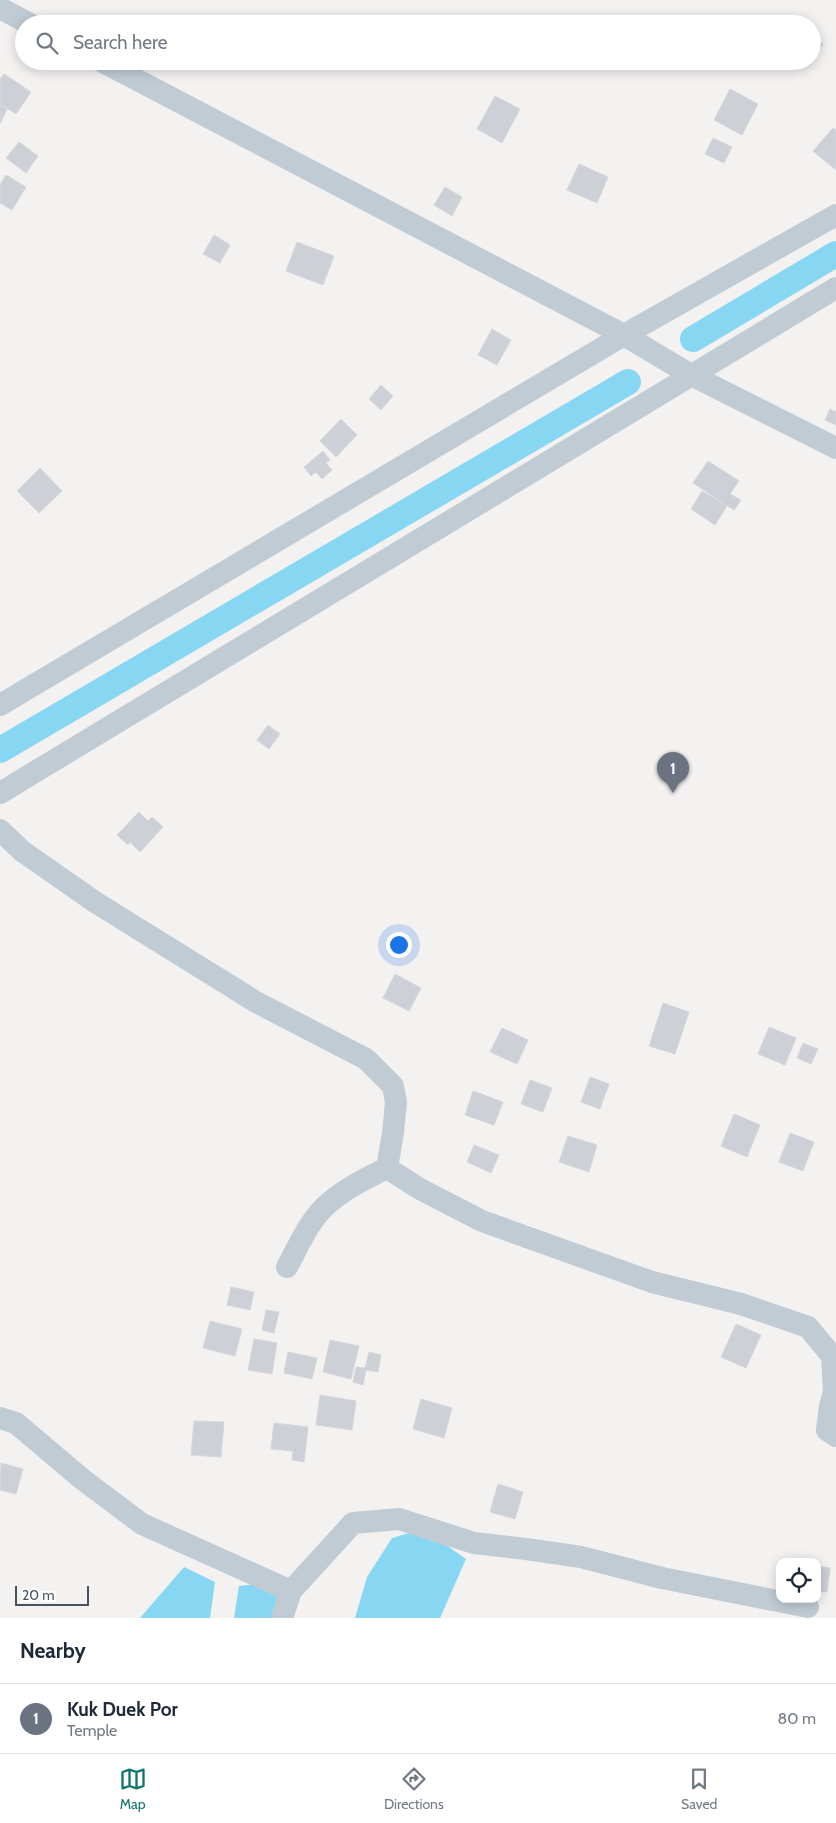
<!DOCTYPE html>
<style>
:root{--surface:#fff;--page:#f6f6f7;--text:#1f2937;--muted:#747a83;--line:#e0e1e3;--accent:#0f766e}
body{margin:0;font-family:Cabin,sans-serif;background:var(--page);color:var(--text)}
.controls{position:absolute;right:15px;bottom:15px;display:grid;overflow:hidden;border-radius:10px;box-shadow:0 2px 12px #0003}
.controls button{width:45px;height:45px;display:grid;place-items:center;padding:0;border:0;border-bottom:1px solid var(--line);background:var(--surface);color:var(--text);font:25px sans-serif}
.scale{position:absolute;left:15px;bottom:12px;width:74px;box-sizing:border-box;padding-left:5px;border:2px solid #475360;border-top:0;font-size:14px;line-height:18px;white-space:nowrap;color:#475360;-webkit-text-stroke:4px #fff;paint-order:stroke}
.you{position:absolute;left:398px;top:944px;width:18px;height:18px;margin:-12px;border:4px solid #fff;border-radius:50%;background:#1a73e8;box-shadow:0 0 0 8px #1a73e833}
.badge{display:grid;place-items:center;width:32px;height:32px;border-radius:50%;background:var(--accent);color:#fff;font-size:16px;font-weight:700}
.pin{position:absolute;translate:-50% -41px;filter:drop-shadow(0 1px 2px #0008)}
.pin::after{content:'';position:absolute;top:26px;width:18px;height:15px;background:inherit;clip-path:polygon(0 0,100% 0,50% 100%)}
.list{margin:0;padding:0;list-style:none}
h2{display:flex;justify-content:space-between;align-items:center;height:65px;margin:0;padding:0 20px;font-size:21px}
h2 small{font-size:16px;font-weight:400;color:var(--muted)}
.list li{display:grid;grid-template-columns:32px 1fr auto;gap:15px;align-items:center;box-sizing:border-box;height:70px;padding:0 20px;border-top:1px solid var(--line)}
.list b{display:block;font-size:19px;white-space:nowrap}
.list p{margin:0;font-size:16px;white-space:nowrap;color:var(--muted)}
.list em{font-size:16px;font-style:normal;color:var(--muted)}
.icon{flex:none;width:28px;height:28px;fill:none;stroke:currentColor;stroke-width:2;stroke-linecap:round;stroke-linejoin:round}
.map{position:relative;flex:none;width:836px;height:1618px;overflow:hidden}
.search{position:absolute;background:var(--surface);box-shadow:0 2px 12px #0003;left:15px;right:15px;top:15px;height:55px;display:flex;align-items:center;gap:12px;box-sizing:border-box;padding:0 18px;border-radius:28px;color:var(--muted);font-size:19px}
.sheet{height:135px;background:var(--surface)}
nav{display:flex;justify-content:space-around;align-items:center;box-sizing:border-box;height:70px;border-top:1px solid var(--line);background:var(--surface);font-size:14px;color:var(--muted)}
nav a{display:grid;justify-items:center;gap:2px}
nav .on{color:var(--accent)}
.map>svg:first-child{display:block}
.water{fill:#88d7f2}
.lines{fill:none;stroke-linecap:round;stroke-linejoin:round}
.canal{stroke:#88d7f2;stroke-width:26}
.building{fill:#cdd0d6;stroke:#d5d7dd}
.minor{stroke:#c1cbd3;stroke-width:22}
</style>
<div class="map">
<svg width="836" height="1618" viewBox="0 0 836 1618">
<rect width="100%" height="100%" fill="#f4f1f1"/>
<path class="water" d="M423 1529 466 1559 440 1618H355L367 1577 392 1538Z
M184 1567 215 1582 210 1618H140Z
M265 1583 285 1602 278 1618H234L239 1586Z"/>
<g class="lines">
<path class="canal" d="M693 339 836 254
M0 750 628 382"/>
</g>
<path class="building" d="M490 17 505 24H487Z
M812 37 823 44 810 65 803 61H812Z
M4 74 31 92 16 114 0 104V79Z
M730 89 758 104 742 135 714 120Z
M495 96 520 109 502 143 477 129Z
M0 105 7 109 0 124Z
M833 128 836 130V170L813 151Z
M713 138 732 147 724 163 705 154Z
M19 142 38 156 26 173 6 158Z
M579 164 608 177 597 203 567 190Z
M6 175 26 187 12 210 0 203V185Z
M445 187 462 197 452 216 434 205Z
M214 235 230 245 220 263 203 254Z
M297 242 334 256 323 285 286 271Z
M492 329 511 340 497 365 478 355Z
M381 385 393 396 381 410 369 399Z
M830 409 836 412V425L825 420Z
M341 419 357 435 336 457 320 441Z
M323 451 330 460 326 463 332 470 322 479 316 472 311 476 304 467Z
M708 461 739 481 730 494 741 500 734 510 693 483Z
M40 468 62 491 39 513 17 491Z
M702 491 727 506 715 525 691 509Z
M268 725 280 734 269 749 257 740Z
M139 812 148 821 152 817 163 827 140 852 130 842 128 845 117 835Z
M395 974 421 988 409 1011 383 998Z
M663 1003 689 1012 675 1054 649 1046Z
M769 1027 796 1038 785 1065 758 1054Z
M502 1028 528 1040 517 1064 490 1052Z
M803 1043 818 1049 811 1064 797 1058Z
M590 1077 609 1084 600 1109 581 1102Z
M530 1080 552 1088 543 1112 521 1104Z
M473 1091 503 1102 494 1125 465 1115Z
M734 1114 760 1125 747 1157 721 1146Z
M790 1133 814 1142 803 1171 779 1162Z
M568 1136 597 1145 589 1172 559 1162Z
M474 1145 499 1155 491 1173 467 1162Z
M231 1287 254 1292 250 1310 227 1305Z
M266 1310 279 1312 274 1333 262 1330Z
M210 1321 242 1329 235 1356 203 1348Z
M736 1324 761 1335 746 1368 721 1357Z
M254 1339 277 1343 272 1374 248 1370Z
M330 1340 359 1346 351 1379 323 1372Z
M288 1352 317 1358 312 1379 284 1373Z
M369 1352 381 1355 378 1372 366 1370 363 1385 353 1382 356 1367 365 1368Z
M320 1395 356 1401 352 1430 316 1425Z
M421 1399 452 1408 444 1438 413 1429Z
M194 1421 224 1422 221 1457 191 1455Z
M274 1423 308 1427 304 1462 292 1460 293 1451 271 1449Z
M1 1463 23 1469 16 1494 0 1490Z
M498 1484 523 1492 515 1519 490 1512Z
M817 1566 830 1568 827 1592 817 1591Z"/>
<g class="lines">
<path class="minor" d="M0 8 30 24
M101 61 624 335 691 375 836 448
M0 705 624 335 836 215
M0 793 836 288
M0 830 22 851 95 902 256 1002 366 1059 393 1086 396 1102 393 1133 387 1168 420 1189 482 1221 652 1282 741 1304 808 1327 832 1356 834 1392 830 1406 827 1430 836 1436
M287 1267C299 1245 310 1218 330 1202 346 1188 367 1178 387 1168
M0 1418 16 1423 82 1479 142 1524 291 1591 353 1523 399 1519 474 1543 526 1549 581 1557 662 1578 808 1607
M282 1618 291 1591"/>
</g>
</svg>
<div class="controls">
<button><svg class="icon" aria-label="locate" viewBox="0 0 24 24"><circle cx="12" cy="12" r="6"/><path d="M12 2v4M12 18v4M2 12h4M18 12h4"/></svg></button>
</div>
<div class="scale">20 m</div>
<div class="you"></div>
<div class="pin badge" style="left:673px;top:793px;background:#6b7280">1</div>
<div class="search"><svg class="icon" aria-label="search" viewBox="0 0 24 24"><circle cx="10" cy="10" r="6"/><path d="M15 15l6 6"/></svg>Search here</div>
</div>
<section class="sheet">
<h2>Nearby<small></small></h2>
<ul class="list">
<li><span class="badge" style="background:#6b7280">1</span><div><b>Kuk Duek Por</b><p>Temple</p></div><em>80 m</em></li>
</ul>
</section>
<nav>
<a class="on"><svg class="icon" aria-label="map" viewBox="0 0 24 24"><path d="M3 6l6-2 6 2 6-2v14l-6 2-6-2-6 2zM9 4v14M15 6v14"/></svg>Map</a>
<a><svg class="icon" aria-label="directions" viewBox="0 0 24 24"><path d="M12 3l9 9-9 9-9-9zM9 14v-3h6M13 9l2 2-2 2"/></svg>Directions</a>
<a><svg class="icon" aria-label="saved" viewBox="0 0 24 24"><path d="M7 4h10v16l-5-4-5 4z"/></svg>Saved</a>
</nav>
